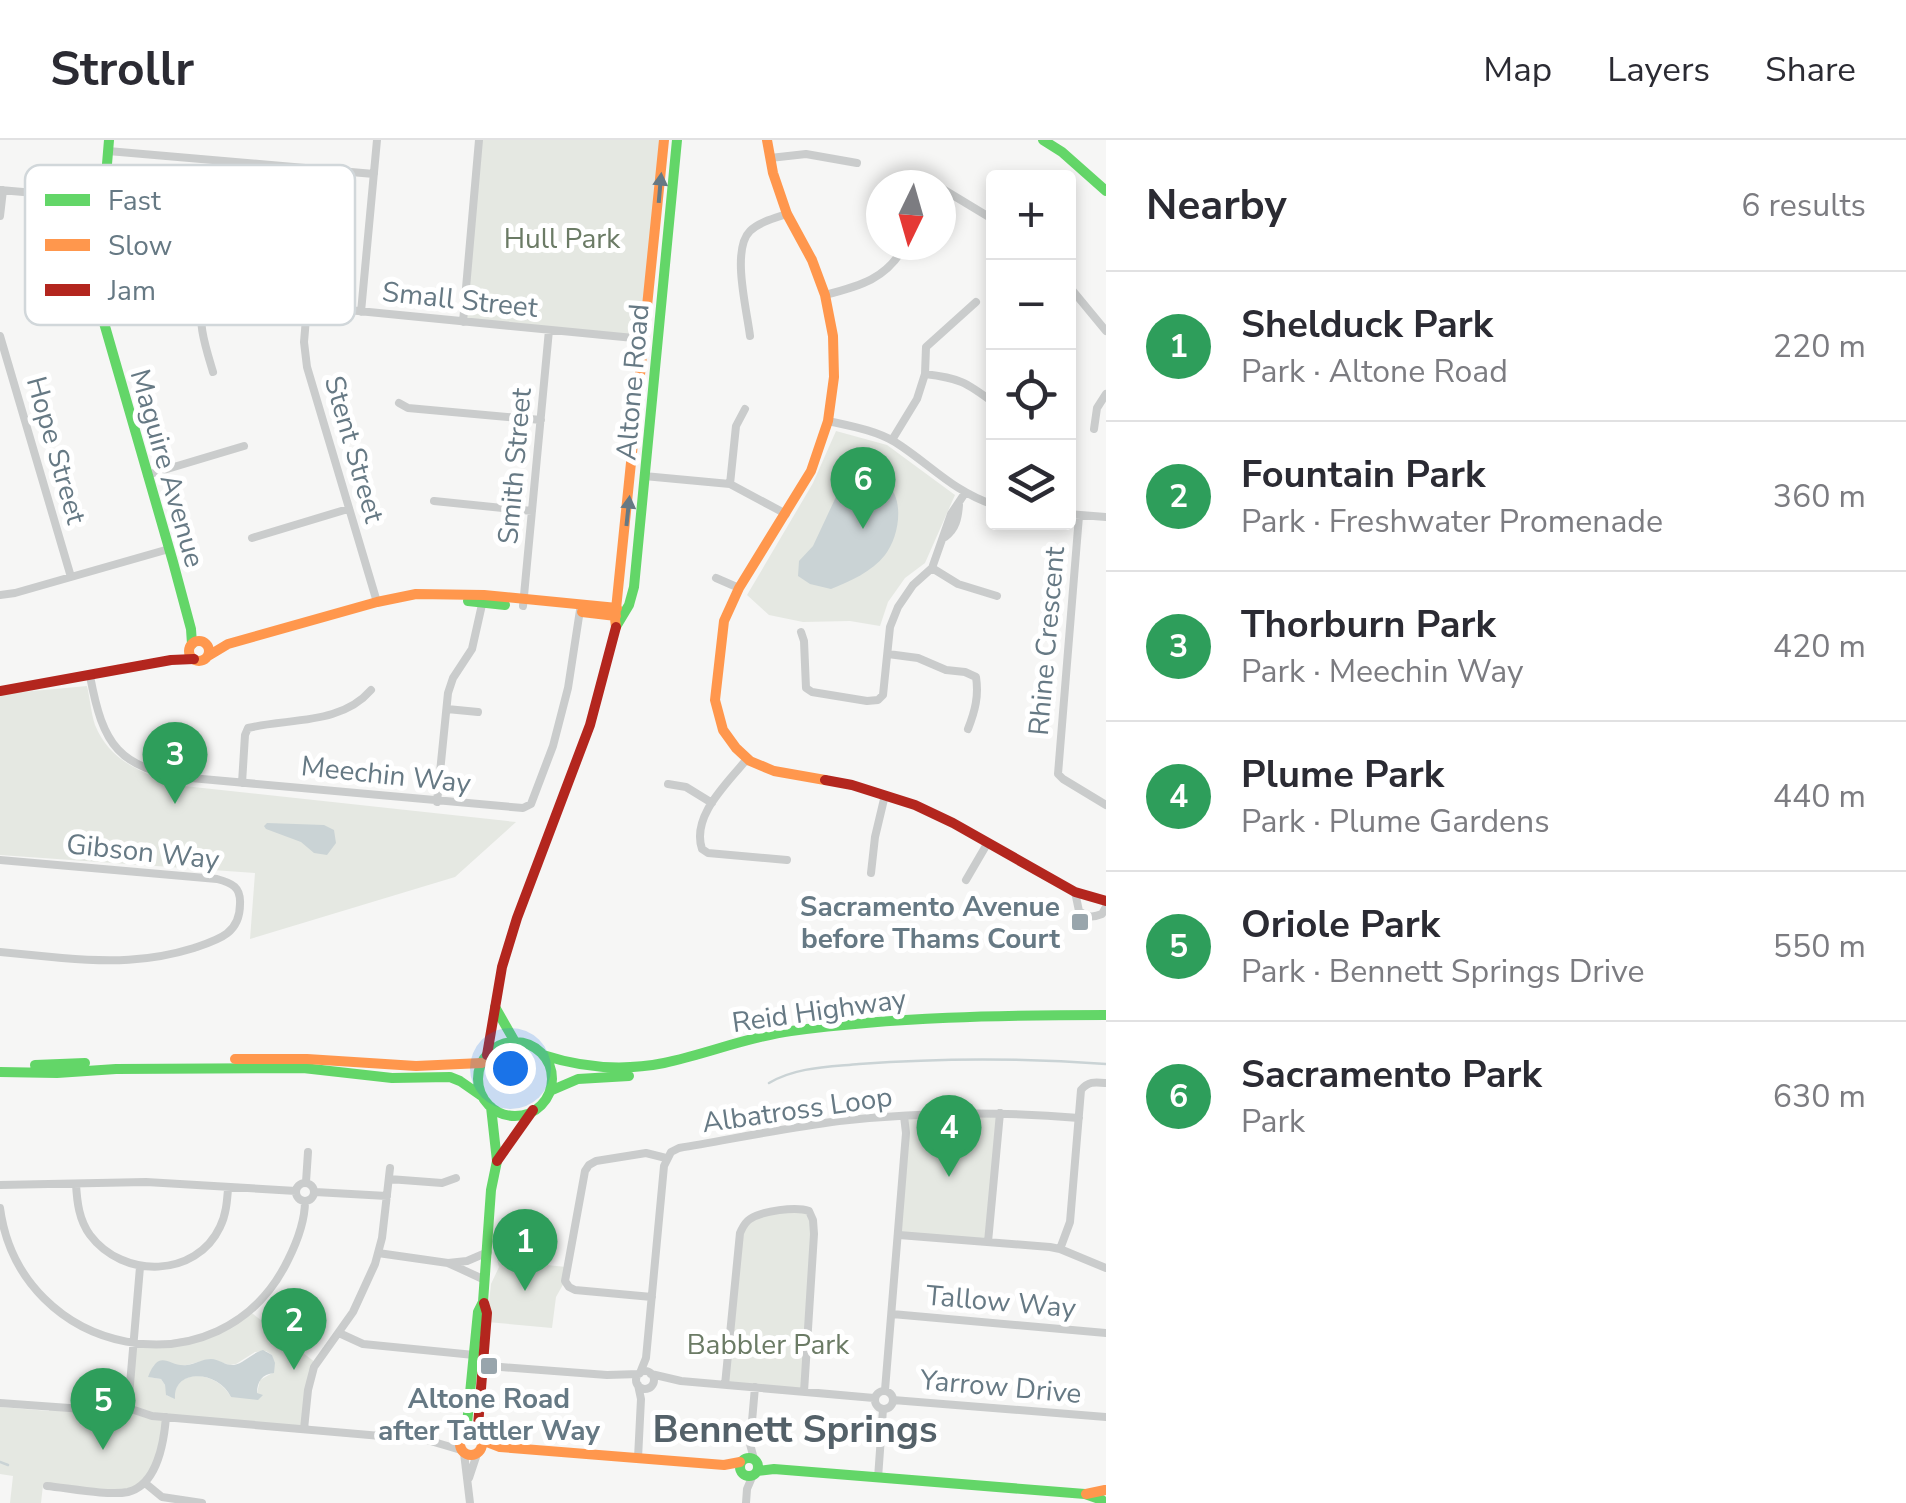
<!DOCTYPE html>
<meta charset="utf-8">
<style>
:root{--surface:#fff;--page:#f2f2f3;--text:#2b2b33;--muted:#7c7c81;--line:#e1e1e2;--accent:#5c6269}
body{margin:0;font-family:"Nunito Sans",sans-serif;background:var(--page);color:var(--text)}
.controls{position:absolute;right:30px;top:30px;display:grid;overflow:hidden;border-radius:10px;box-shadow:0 5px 15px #0003}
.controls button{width:90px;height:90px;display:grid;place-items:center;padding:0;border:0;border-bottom:2px solid var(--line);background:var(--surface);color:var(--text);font:50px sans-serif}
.compass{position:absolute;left:866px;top:30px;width:90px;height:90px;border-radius:50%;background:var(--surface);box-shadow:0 5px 15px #0003;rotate:185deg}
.you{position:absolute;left:510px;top:928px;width:35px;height:35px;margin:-25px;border:8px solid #fff;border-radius:50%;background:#1a73e8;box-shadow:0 0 0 15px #1a73e833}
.badge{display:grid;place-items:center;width:65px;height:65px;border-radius:50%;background:var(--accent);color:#fff;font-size:32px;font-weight:700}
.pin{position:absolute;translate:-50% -82px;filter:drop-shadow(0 2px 5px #0008)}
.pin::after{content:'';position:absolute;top:52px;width:35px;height:30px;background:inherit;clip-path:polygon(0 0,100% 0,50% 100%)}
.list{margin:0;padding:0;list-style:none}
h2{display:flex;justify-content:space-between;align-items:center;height:130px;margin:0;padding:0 40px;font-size:42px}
h2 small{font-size:32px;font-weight:400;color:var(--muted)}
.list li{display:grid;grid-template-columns:65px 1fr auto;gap:30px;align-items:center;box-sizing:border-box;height:150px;padding:0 40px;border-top:2px solid var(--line)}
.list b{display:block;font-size:38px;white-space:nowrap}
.list p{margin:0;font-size:32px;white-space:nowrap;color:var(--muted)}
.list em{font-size:32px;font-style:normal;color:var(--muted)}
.icon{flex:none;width:55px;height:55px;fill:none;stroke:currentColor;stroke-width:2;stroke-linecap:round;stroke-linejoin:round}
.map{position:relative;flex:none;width:1106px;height:1363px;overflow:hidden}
header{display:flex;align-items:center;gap:60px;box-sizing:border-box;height:140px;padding:0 50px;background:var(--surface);border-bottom:2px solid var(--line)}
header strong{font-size:48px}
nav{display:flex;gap:55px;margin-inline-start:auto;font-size:35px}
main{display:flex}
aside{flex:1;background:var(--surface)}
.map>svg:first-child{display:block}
.green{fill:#e5e8e2;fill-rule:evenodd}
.water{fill:#cad3d5}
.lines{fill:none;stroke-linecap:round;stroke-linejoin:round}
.stream{stroke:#cad3d5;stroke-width:2.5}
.street{stroke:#cacccc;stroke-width:8}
.fast{stroke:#63d668;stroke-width:10}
.slow{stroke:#ff974d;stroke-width:10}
.jam{stroke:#b3261e;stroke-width:10}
.oneway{fill:#667984}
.poi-dot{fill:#98a5ac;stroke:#fff;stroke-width:4}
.labels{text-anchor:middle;stroke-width:10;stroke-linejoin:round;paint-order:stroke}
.park-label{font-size:28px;fill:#6b7b65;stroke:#fff}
.street-label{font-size:28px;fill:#667984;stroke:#fff}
.poi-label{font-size:28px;font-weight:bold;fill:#667984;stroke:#fff;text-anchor:end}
.district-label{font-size:38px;font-weight:bold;fill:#546169;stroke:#fff}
.key{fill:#fff;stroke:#d1d7da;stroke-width:2.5}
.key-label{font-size:28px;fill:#667984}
</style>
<header>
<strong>Strollr</strong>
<nav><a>Map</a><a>Layers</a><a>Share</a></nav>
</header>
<main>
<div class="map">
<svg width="1106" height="1363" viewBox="0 0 1106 1363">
<rect width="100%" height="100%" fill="#f6f6f5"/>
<path class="green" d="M479 0H664L645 199 463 182Z
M836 291 887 305 955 355 925 423 905 438 888 462 880 486 850 481 803 482 769 475 747 455 813 343Z
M87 546C90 558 91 573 95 585 111 624 147 635 184 646L516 682 455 737 250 799 255 733 0 715V554Z
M1000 973 988 1102 899 1095 904 976Z
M798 1067 813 1080 804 1252 725 1245 740 1093 752 1078Z
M497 1120 566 1127 565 1141 556 1157 552 1188 487 1182 491 1144 499 1127Z
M248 1170 316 1223 304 1289 166 1277 151 1333 131 1351 111 1352 43 1345 41 1363H10L13 1336 0 1334V1267L49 1271 50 1266 128 1267 134 1203 148 1204 208 1194ZM266 1211 272 1215 274 1232 260 1240 257 1253 231 1257C218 1232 177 1226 174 1257L167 1256 165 1245 161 1239 149 1237 154 1225 183 1226 210 1219 230 1225 236 1224 255 1212Z"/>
<path class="water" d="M863 334C869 336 880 338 885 342 906 358 899 397 885 415 872 432 850 441 831 449L810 444 798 436 799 421 813 406 842 344Z
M267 683 324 685 334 690 336 703 327 715 314 713 301 702 266 689 264 686Z
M263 1210 272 1215 275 1223 274 1233C262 1234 257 1242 257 1253L263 1255 258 1260 231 1257C218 1230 173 1228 175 1259L166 1255 165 1245 161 1239 148 1237C160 1206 169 1228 187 1225 195 1224 202 1219 211 1219 219 1219 226 1226 234 1225 244 1223 252 1213 263 1210Z"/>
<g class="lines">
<path class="stream" d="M769 943C796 927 828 927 859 924 941 918 1024 918 1106 924
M0 1322 8 1325"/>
<path class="street" d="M108 11 374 34
M770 18 806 14 857 23
M941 48 994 80
M0 50 104 59
M272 75 270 63 273 26
M0 76 3 50
M100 110 179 120C193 129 193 146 205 156L644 199
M1068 145 1106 191
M203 155C197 182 205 205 213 232
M825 155C860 146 887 139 905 105
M307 167 304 202 307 227 377 462
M361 172 377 0
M463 182 479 0
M0 196 71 437
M750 196C747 170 731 110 750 91 759 82 775 78 787 74
M925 234C959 238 966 242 994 263
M399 263 408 268 541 280
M828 281C850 286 875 290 895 302 930 324 952 351 994 365
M1094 289 1097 268 1106 254
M892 300 917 259 925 234 926 207 976 162
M147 335 244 306
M644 336 730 344 786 374
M730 344 736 286 745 269
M434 361 532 371
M1068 374 1106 377
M1079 376 1058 634 1063 639 1106 665
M945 397C956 389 958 378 959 365
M252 398 348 369
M932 428 958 444 997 456
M716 438 739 448
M0 455 15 453 169 409
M523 466 549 190
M801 492 804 501 806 548 812 552 867 561 878 560 883 555 890 487 898 467 913 445 932 428 951 374 965 353
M888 514 918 518 946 530 965 532 976 537C979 556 975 571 968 589
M90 536C103 605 118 629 191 638L523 668 531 664 553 606 568 548 580 470
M447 569 478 572
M746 620C727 644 691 676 702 709L708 713 787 720
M242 643 245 595 248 588C289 578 341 585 371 550
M668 644 686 647 712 663
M437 662 448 553 453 538 472 509 483 460
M0 720 217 739C232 743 241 747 240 764 240 794 218 800 194 808 149 822 109 822 62 818 42 816 21 814 0 812
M871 733 875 697 885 655
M966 740 987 704
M1075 752 1079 771C1087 777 1092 778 1102 774L1106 767
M389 1039 442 1043 456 1038
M306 1042 308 1012
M296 1052a9 9 0 1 1 18 0a9 9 0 1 1-18 0Z
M76 1044C77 1062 79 1080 90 1095 123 1139 196 1138 220 1087 226 1075 227 1062 228 1049
M0 1045 146 1042 296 1051
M315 1052 387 1056
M0 1068C20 1217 221 1258 288 1120 297 1102 305 1081 305 1061
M899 1095 1050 1107 1060 1109 1106 1128
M988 1102 1000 973
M1060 1109 1070 1082 1081 950C1088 941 1095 942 1106 943
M378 1113 448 1123 485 1140
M448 1123 467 1121 488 1112
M652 1157 575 1150 569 1147 565 1141 585 1031 589 1025 596 1021 646 1013 666 1018
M892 1174 1106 1193
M339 1193 363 1204 474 1215
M501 1227 607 1235 639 1234
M636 1240a9 9 0 1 1 18 0a9 9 0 1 1-18 0Z
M640 1233 646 1218 664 1026 671 1012 679 1008C732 999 786 988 839 981 919 972 999 971 1079 978
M651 1234 681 1241 874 1258
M725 1245 740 1093C743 1087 744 1083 750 1079 762 1071 796 1066 809 1071L813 1080 814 1094 804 1252
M885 1250 906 993 904 976
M875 1260a9 9 0 1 1 18 0a9 9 0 1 1-18 0Z
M893 1260 1106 1277
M0 1263 97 1270 128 1268 152 1276 427 1300 461 1310
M128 1268 140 1127
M304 1289 308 1250 314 1227 353 1172 375 1124 382 1098 390 1028
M464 1313 470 1363
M638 1318 641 1259 638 1245
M754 1319 750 1304 755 1247
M469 1338 477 1314
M878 1338 883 1269
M145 1343 162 1357 202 1363
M47 1346C68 1348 108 1356 128 1352 157 1345 164 1302 166 1277
M746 1363 747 1349 753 1335"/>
<path class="fast" d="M109 0 98 132V162L173 422 191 489 192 504
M1043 0 1062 12 1106 51
M468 461 505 465
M617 485 629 465 634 447 677 0
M495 867 515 902
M478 939a37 37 0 1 1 74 0a37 37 0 1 1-74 0Z
M543 915C583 928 623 931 664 923 707 914 747 897 791 891 895 877 1001 875 1106 875
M35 925 85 923
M0 932 57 933 116 929 303 928 392 938 450 937 460 941 483 957
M550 951 578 939 629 936
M466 1294 478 1172 483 1162 491 1050 497 1021 491 967
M740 1327a9 9 0 1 1 18 0a9 9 0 1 1-18 0Z
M757 1331 774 1329 1085 1354 1102 1360"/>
<path class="slow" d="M767 0 773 33 787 74 812 120 825 155 833 196 834 237 828 281 811 331 739 448 724 481 715 560 723 590 736 608 750 621 774 631 825 640
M582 472 616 476
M616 487 615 479 664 0
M189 511a10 10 0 1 1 20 0a10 10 0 1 1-20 0Z
M208 516 228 504 377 462 416 454 484 455 617 468
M235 919H307L416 926 482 923
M460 1304a11 11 0 1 1 22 0a11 11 0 1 1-22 0Z
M482 1300 500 1307 724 1325 740 1322
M1086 1354 1105 1350"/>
<path class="jam" d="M0 551 171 520 194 519
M825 640 852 645 915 665 953 683 1075 752 1106 761
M487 915 502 827 517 778 590 585 616 487
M497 1021 533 970
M480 1297 478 1286 487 1173 484 1163"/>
</g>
<defs><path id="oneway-solid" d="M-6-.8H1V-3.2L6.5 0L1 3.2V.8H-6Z" transform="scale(2.5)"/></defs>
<g class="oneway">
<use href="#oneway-solid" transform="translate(660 48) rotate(-85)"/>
<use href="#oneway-solid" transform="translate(628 371) rotate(-84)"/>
</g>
<g class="poi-dot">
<rect x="1070" y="772" width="20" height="20" rx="5"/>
<rect x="479" y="1216" width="20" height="20" rx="5"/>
</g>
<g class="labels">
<g class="park-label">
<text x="562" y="108">Hull Park</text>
<text x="768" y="1214">Babbler Park</text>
</g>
<g class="street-label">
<text transform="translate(460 159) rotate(6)" y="10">Small Street</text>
<text transform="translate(632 242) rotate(-85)" y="10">Altone Road</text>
<text transform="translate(355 309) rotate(74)" y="10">Stent Street</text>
<text transform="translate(57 310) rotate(74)" y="10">Hope Street</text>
<text transform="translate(514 326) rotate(-85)" y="10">Smith Street</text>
<text transform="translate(168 328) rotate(74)" y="10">Maguire Avenue</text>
<text transform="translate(1046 501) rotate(-85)" y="10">Rhine Crescent</text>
<text transform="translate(386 634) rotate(6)" y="10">Meechin Way</text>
<text transform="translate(143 711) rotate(6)" y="10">Gibson Way</text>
<text transform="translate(819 870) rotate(-8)" y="10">Reid Highway</text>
<text transform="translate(797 969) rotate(-8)" y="10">Albatross Loop</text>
<text transform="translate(1001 1161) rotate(5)" y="10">Tallow Way</text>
<text transform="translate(1001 1246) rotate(5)" y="10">Yarrow Drive</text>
</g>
<g class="poi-label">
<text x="1060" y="776">Sacramento Avenue<tspan x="1060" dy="32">before Thams Court</tspan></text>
<text x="489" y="1268" text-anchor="middle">Altone Road<tspan x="489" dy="32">after Tattler Way</tspan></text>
</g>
<g class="district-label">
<text x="795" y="1302">Bennett Springs</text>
</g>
</g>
<rect x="25" y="25" width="330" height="160" rx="15" class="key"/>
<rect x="45" y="54" width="45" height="12" fill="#63d668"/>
<rect x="45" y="99" width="45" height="12" fill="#ff974d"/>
<rect x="45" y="144" width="45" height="12" fill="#b3261e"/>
<g class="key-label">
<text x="108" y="70">Fast</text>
<text x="108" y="115">Slow</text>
<text x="108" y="160">Jam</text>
</g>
</svg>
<div class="controls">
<button>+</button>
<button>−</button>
<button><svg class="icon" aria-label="locate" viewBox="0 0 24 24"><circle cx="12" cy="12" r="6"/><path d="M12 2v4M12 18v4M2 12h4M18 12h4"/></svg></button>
<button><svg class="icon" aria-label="layers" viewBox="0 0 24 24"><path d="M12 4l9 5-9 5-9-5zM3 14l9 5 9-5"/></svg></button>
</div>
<svg class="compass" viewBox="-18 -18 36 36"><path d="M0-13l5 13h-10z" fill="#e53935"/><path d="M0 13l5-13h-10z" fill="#7c7c81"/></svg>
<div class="you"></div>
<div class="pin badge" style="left:525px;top:1151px;background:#2e9e5b">1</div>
<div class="pin badge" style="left:294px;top:1230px;background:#2e9e5b">2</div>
<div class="pin badge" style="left:175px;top:664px;background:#2e9e5b">3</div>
<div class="pin badge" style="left:949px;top:1037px;background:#2e9e5b">4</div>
<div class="pin badge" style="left:103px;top:1310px;background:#2e9e5b">5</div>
<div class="pin badge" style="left:863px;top:389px;background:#2e9e5b">6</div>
</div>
<aside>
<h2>Nearby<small>6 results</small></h2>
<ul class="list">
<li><span class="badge" style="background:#2e9e5b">1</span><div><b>Shelduck Park</b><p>Park · Altone Road</p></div><em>220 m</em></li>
<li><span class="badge" style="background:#2e9e5b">2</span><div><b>Fountain Park</b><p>Park · Freshwater Promenade</p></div><em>360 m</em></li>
<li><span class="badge" style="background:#2e9e5b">3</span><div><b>Thorburn Park</b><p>Park · Meechin Way</p></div><em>420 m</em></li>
<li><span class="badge" style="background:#2e9e5b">4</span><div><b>Plume Park</b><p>Park · Plume Gardens</p></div><em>440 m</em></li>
<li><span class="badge" style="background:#2e9e5b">5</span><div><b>Oriole Park</b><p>Park · Bennett Springs Drive</p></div><em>550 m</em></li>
<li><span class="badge" style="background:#2e9e5b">6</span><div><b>Sacramento Park</b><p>Park</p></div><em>630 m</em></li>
</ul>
</aside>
</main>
